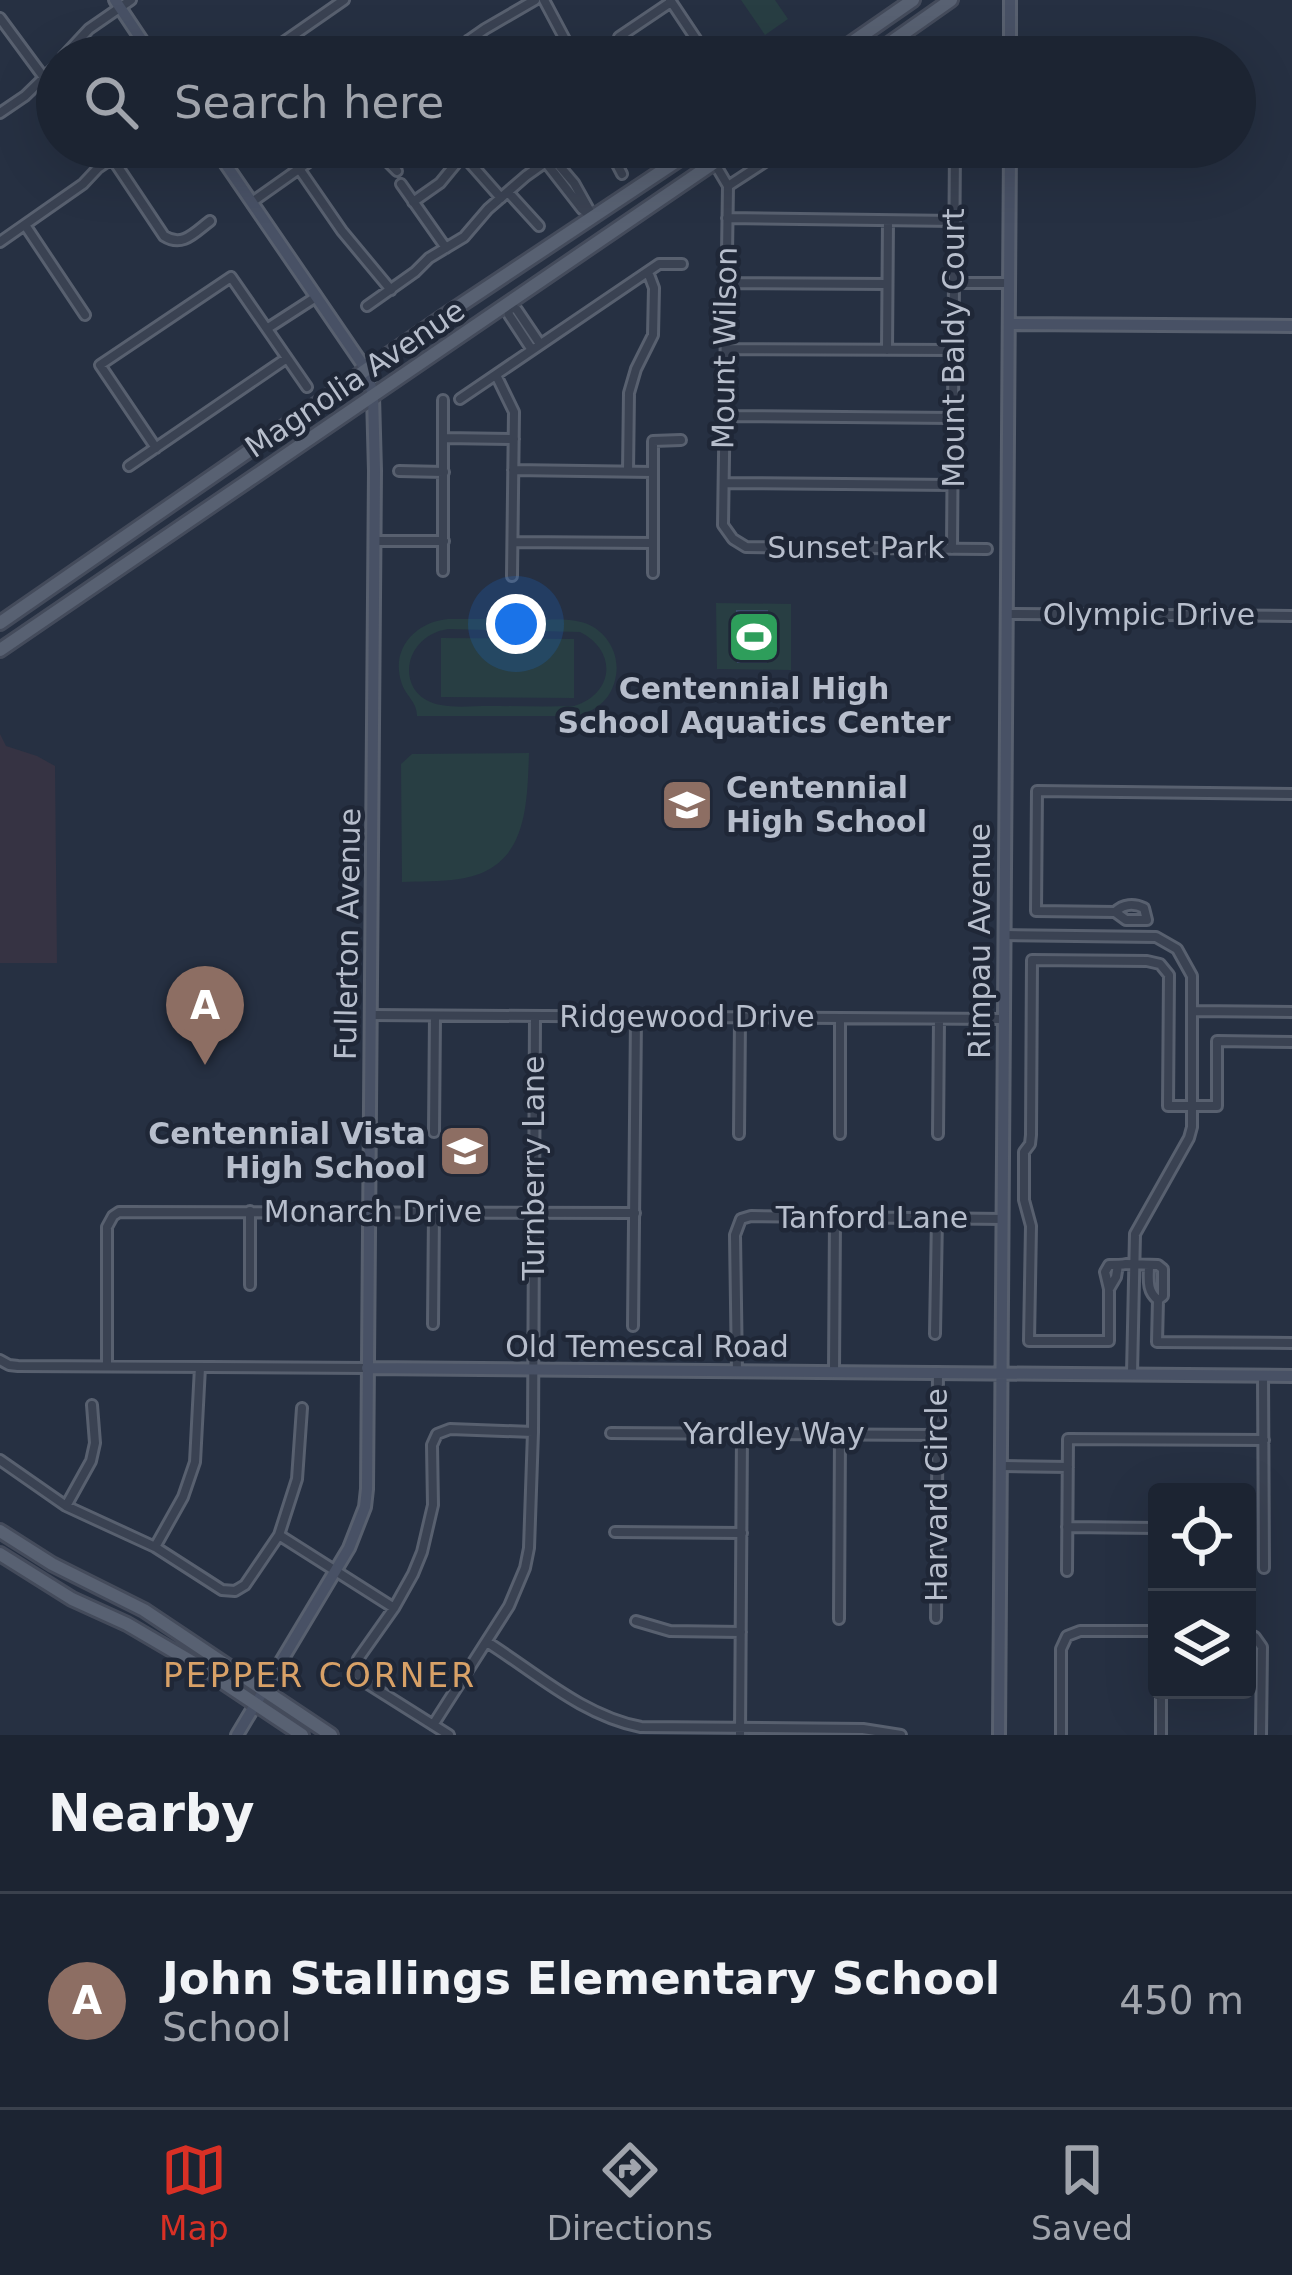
<!DOCTYPE html>
<style>
:root{--surface:#1c2432;--page:#252c3a;--text:#f1f3f6;--muted:#a0a4ac;--line:#3a414d;--accent:#d93025}
body{margin:0;font-family:"DejaVu Sans",sans-serif;background:var(--page);color:var(--text)}
.controls{position:absolute;right:36px;bottom:36px;display:grid;overflow:hidden;border-radius:12px;box-shadow:0 12px 48px #0002}
.controls button{width:108px;height:108px;display:grid;place-items:center;padding:0;border:0;border-bottom:3px solid var(--line);background:var(--surface);color:var(--text);font:60px sans-serif}
.you{position:absolute;left:516px;top:624px;width:42px;height:42px;margin:-30px;border:9px solid #fff;border-radius:50%;background:#1a73e8;box-shadow:0 0 0 18px #1a73e833}
.badge{display:grid;place-items:center;width:78px;height:78px;border-radius:50%;background:var(--accent);color:#fff;font-size:39px;font-weight:700}
.pin{position:absolute;translate:-50% -99px;filter:drop-shadow(0 3px 6px #0008)}
.pin::after{content:'';position:absolute;top:63px;width:42px;height:36px;background:inherit;clip-path:polygon(0 0,100% 0,50% 100%)}
.list{margin:0;padding:0;list-style:none}
h2{display:flex;justify-content:space-between;align-items:center;height:156px;margin:0;padding:0 48px;font-size:51px}
h2 small{font-size:39px;font-weight:400;color:var(--muted)}
.list li{display:grid;grid-template-columns:78px 1fr auto;gap:36px;align-items:center;box-sizing:border-box;height:216px;padding:0 48px;border-top:3px solid var(--line)}
.list b{display:block;font-size:45px;white-space:nowrap}
.list p{margin:0;font-size:39px;white-space:nowrap;color:var(--muted)}
.list em{font-size:39px;font-style:normal;color:var(--muted)}
.icon{flex:none;width:66px;height:66px;fill:none;stroke:currentColor;stroke-width:2;stroke-linecap:round;stroke-linejoin:round}
.map{position:relative;flex:none;width:1292px;height:1735px;overflow:hidden}
.search{position:absolute;background:var(--surface);box-shadow:0 12px 48px #0002;left:36px;right:36px;top:36px;height:132px;display:flex;align-items:center;gap:30px;box-sizing:border-box;padding:0 42px;border-radius:66px;color:var(--muted);font-size:45px}
.sheet{height:372px;background:var(--surface)}
nav{display:flex;justify-content:space-around;align-items:center;box-sizing:border-box;height:168px;border-top:3px solid var(--line);background:var(--surface);font-size:33px;color:var(--muted)}
nav a{display:grid;justify-items:center;gap:6px}
nav .on{color:var(--accent)}
.map>svg:first-child{display:block}
.medical{fill:#363343}
.green{fill:#283e43;fill-rule:evenodd}
.water{fill:#3b4b6b}
.lines{fill:none;stroke-linecap:round;stroke-linejoin:round}
.street-casing{stroke:#58606f;stroke-width:14}
.secondary-casing{stroke:#58606f;stroke-width:16}
.primary-casing{stroke:#444b5b;stroke-width:18}
.street{stroke:#3a4252;stroke-width:8}
.secondary{stroke:#485165;stroke-width:10}
.primary{stroke:#586172;stroke-width:12}
.labels{text-anchor:middle;stroke-width:9;stroke-linejoin:round;paint-order:stroke}
.street-label{font-size:30px;fill:#b7becc;stroke:#1f2737}
.poi-label{font-size:30px;font-weight:bold;fill:#b7becc;stroke:#1f2737}
.neighbourhood-label{font-size:33px;letter-spacing:3px;fill:#d8a167;stroke:#1f2737}
</style>
<div class="map">
<svg width="1292" height="1735" viewBox="0 0 1292 1735">
<rect width="100%" height="100%" fill="#263042"/>
<path class="medical" d="M0 734 6 746 37 756 55 766 57 963H0Z"/>
<path class="green" d="M741 0H775L788 19 765 35Z
M716 603 791 604V670L717 669Z
M448 619C476 619 505 619 533 620 548 620 566 618 581 622 606 628 622 655 615 680 610 701 595 711 576 716H417C417 701 405 696 401 681 391 648 416 622 448 619ZM448 629 580 632C618 651 614 694 574 706 546 707 517 706 489 706 473 706 456 708 441 705 394 697 401 636 448 629Z
M441 638 574 639V698L441 697Z
M529 753C527 809 527 869 459 879 440 882 420 881 402 882L401 764 412 754Z"/>
<path class="water" d="M736 610H768L767 663H737Z"/>
<g class="lines">
<g class="street-casing">
<path id="street" d="M544 0 569 47 552 57
M670 0 708 57
M0 18 45 79
M619 37 671 2
M469 40 483 57
M63 57 89 29 131 0
M262 57 344 0
M445 57 485 29 535 0
M731 57 746 49
M914 57 927 47H943L954 57
M0 113 25 96 57 65
M373 147 397 171
M456 147 501 198
M608 147 622 174
M802 147 804 151 955 154
M551 156 574 183 593 217
M112 158 164 236C183 248 195 232 210 221
M544 160 582 209 593 218
M715 164 728 186 723 525 733 539 746 547 987 549
M300 170 342 231 391 290
M401 184 446 248
M728 186 788 147
M508 192 539 226
M252 202 330 147
M413 202 440 183 463 155
M727 218 955 221
M25 225 85 315
M0 242 83 184 98 168 129 147
M726 283 887 284
M955 283H1008
M508 304 517 310 540 344
M508 305 509 315 532 350
M367 306 415 272 429 258 464 237 488 209 526 176 567 147
M268 328 316 297
M726 349 954 350
M887 350 888 221
M496 375 514 412 512 576
M460 399 659 264H682
M725 416 954 418
M444 438 514 439
M156 448 100 365 231 277 307 387
M129 466 287 358
M513 470 653 472
M399 471 444 472
M628 471 629 393 636 369 653 335 654 288 648 272
M724 483 953 485
M375 541H444
M513 542 653 543
M952 549 955 147
M443 571V400
M653 573V441L681 440
M1006 614 1292 616
M1115 912 1126 920H1147L1144 908C1134 903 1123 904 1115 912L1036 911 1037 791 1292 794
M1004 935 1156 937 1177 949 1192 976V1127L1189 1138 1135 1234 1132 1374
M1193 1011 1292 1012
M371 1015 1004 1019
M434 1132 435 1016
M739 1134 740 1018
M840 1134V1019
M938 1134 939 1020
M1118 1265 1116 1277 1109 1289 1105 1272 1109 1265C1115 1265 1121 1265 1126 1264L1158 1265 1163 1269V1296L1158 1300C1146 1291 1149 1278 1149 1265
M250 1285V1211
M1109 1289V1341H1029L1031 1226 1024 1200V1152L1030 1144 1031 1135 1032 960 1147 961 1160 964 1169 975 1168 1106H1217V1041L1292 1042
M1158 1300 1157 1342 1292 1343
M433 1324 434 1212
M633 1326 636 1017
M935 1334 937 1217
M0 1360 9 1365 18 1366 367 1368
M107 1366V1227L113 1216 119 1212 635 1213
M737 1372 735 1235 741 1219 751 1216 1003 1219
M834 1372 835 1218
M1263 1376 1264 1568
M611 1433 937 1435
M0 1460 66 1506 155 1547 222 1590 235 1591 245 1585 279 1535 297 1479 302 1408
M1002 1466 1068 1467
M66 1506 91 1461 95 1443 92 1405
M1067 1527 1157 1528
M615 1532 742 1533
M279 1535 394 1608
M155 1547 183 1497 195 1462 200 1367
M1067 1571 1068 1439 1264 1440
M936 1618 938 1372
M839 1619 840 1434
M636 1621 670 1631 741 1632
M1247 1633 1255 1637 1262 1647 1261 1735
M487 1642C536 1673 583 1716 641 1727L863 1729 901 1735
M433 1725 509 1606 525 1568 529 1548 533 1432 535 1016
M449 1735 365 1682 355 1671 358 1659 394 1608 413 1574 422 1552 433 1505 432 1445 437 1434 450 1429 533 1432
M740 1735 742 1434
M1061 1735V1649L1067 1636 1080 1631H1157
M1161 1735V1690"/>
</g>
<g class="secondary-casing">
<path id="secondary" d="M115 0 153 57
M1010 57V0
M214 147 367 371 373 396 375 471 367 1489 365 1507 349 1548 237 1735
M1009 324 1292 326
M367 1368 1292 1376
M999 1735 1010 147"/>
</g>
<g class="primary-casing">
<path id="primary" d="M831 57 913 0
M870 57 951 0
M0 623 444 316 698 147
M0 650 737 147
M0 1531 52 1564 144 1610 331 1735
M0 1554 72 1599 127 1624 197 1665 302 1735"/>
</g>
<use href="#street" class="street"/>
<use href="#secondary" class="secondary"/>
<use href="#primary" class="primary"/>
</g>
<defs>
<g id="stadium-square" transform="scale(2.7)"><rect x="-9" y="-9" width="18" height="18" rx="4" fill="#2e9e5b" stroke="#1f2737"/><path d="M0-5a6.5 5 0 1 0 0 10a6.5 5 0 1 0 0-10ZM-3.5-1.8h7v3.6h-7Z" fill="#fff"/></g>
<g id="school-square" transform="scale(2.7)"><rect x="-9" y="-9" width="18" height="18" rx="4" fill="#8d6e63" stroke="#1f2737"/><path d="M0-5L7-2L0 1L-7-2ZM-4 1L0 2.5L4 1V4Q0 6-4 4Z" fill="#fff"/></g>
</defs>
<g fill-rule="evenodd">
<use href="#stadium-square" x="754" y="637"/>
<use href="#school-square" x="687" y="805"/>
<use href="#school-square" x="465" y="1151"/>
</g>
<g class="labels">
<g class="street-label">
<text transform="translate(725 348) rotate(-89)" y="10">Mount Wilson</text>
<text transform="translate(954 348) rotate(-90)" y="10">Mount Baldy Court</text>
<text transform="translate(355 379) rotate(-34)" y="10">Magnolia Avenue</text>
<text x="856" y="558">Sunset Park</text>
<text x="1149" y="625">Olympic Drive</text>
<text transform="translate(348 934) rotate(-89)" y="10">Fullerton Avenue</text>
<text transform="translate(980 941) rotate(-90)" y="10">Rimpau Avenue</text>
<text x="687" y="1027">Ridgewood Drive</text>
<text transform="translate(534 1168) rotate(-90)" y="10">Turnberry Lane</text>
<text x="373" y="1222">Monarch Drive</text>
<text x="872" y="1228">Tanford Lane</text>
<text x="647" y="1357">Old Temescal Road</text>
<text x="774" y="1444">Yardley Way</text>
<text transform="translate(937 1495) rotate(-90)" y="10">Harvard Circle</text>
</g>
<g class="poi-label">
<text x="754" y="699">Centennial High<tspan x="754" dy="34">School Aquatics Center</tspan></text>
<text x="726" y="798" text-anchor="start">Centennial<tspan x="726" dy="34">High School</tspan></text>
<text x="426" y="1144" text-anchor="end">Centennial Vista<tspan x="426" dy="34">High School</tspan></text>
</g>
<g class="neighbourhood-label">
<text x="320" y="1687">PEPPER CORNER</text>
</g>
</g>
</svg>
<div class="controls">
<button><svg class="icon" aria-label="locate" viewBox="0 0 24 24"><circle cx="12" cy="12" r="6"/><path d="M12 2v4M12 18v4M2 12h4M18 12h4"/></svg></button>
<button><svg class="icon" aria-label="layers" viewBox="0 0 24 24"><path d="M12 4l9 5-9 5-9-5zM3 14l9 5 9-5"/></svg></button>
</div>
<div class="you"></div>
<div class="pin badge" style="left:205px;top:1065px;background:#8d6e63">A</div>
<div class="search"><svg class="icon" aria-label="search" viewBox="0 0 24 24"><circle cx="10" cy="10" r="6"/><path d="M15 15l6 6"/></svg>Search here</div>
</div>
<section class="sheet">
<h2>Nearby<small></small></h2>
<ul class="list">
<li><span class="badge" style="background:#8d6e63">A</span><div><b>John Stallings Elementary School</b><p>School</p></div><em>450 m</em></li>
</ul>
</section>
<nav>
<a class="on"><svg class="icon" aria-label="map" viewBox="0 0 24 24"><path d="M3 6l6-2 6 2 6-2v14l-6 2-6-2-6 2zM9 4v14M15 6v14"/></svg>Map</a>
<a><svg class="icon" aria-label="directions" viewBox="0 0 24 24"><path d="M12 3l9 9-9 9-9-9zM9 14v-3h6M13 9l2 2-2 2"/></svg>Directions</a>
<a><svg class="icon" aria-label="saved" viewBox="0 0 24 24"><path d="M7 4h10v16l-5-4-5 4z"/></svg>Saved</a>
</nav>
